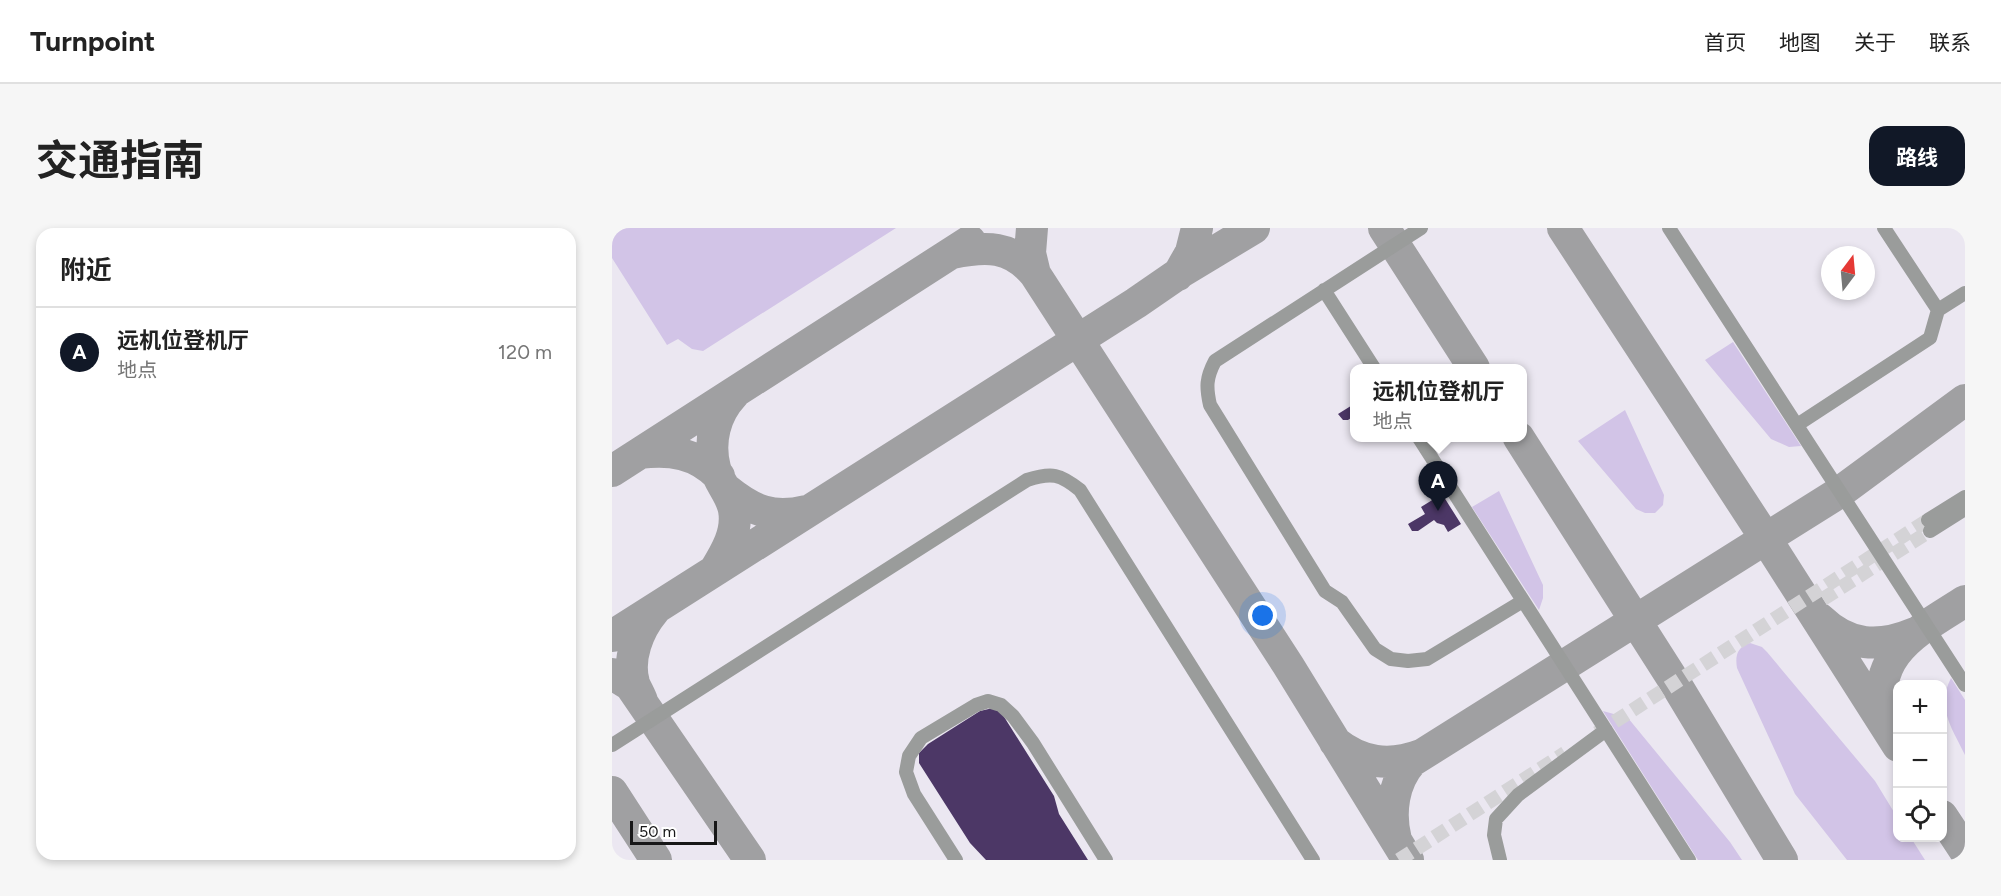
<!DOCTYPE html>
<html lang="zh">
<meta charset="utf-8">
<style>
:root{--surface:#fff;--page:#f6f6f6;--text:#222;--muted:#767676;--line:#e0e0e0;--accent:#111827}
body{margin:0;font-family:Figtree,"Noto Sans SC",sans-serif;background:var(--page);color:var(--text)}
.controls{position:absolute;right:18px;bottom:18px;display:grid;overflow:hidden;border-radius:12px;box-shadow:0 3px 9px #0003}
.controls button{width:54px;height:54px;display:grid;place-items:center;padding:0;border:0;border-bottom:2px solid var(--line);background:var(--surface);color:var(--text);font:30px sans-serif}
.compass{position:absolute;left:1209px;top:18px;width:54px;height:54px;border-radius:50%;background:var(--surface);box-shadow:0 3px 9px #0003;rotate:16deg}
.scale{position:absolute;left:18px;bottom:15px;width:87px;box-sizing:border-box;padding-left:6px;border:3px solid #171718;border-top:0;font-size:16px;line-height:21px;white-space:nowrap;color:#171718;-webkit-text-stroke:4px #fff;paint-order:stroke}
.you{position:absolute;left:651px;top:388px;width:21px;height:21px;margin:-15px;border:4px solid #fff;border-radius:50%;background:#1a73e8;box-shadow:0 0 0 9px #1a73e833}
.badge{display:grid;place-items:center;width:39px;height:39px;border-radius:50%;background:var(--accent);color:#fff;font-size:20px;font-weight:700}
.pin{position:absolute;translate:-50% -50px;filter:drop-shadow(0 2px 3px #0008)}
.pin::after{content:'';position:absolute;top:32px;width:21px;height:18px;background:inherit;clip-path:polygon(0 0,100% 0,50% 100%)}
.popup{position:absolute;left:738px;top:136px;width:177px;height:78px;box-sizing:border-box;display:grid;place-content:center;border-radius:12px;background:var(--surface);filter:drop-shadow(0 2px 4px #0005);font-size:20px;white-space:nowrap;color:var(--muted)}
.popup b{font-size:22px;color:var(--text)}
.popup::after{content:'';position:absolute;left:50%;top:100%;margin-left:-12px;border:12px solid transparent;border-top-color:var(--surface)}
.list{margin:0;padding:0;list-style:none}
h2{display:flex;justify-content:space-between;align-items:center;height:78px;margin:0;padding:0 24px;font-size:26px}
h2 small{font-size:20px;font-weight:400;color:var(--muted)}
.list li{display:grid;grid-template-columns:39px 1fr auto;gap:18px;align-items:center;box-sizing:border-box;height:90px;padding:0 24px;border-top:2px solid var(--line)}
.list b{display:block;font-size:22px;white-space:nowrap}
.list p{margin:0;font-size:20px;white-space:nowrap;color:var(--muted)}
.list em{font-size:20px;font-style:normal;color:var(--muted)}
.icon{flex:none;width:33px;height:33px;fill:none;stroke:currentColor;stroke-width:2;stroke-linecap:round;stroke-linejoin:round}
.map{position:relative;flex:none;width:1353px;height:632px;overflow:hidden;border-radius:18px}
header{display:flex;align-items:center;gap:36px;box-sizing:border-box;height:84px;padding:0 30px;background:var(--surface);border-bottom:2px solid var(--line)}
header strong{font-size:28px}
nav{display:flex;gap:33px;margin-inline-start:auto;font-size:21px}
.intro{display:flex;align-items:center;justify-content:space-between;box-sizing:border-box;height:144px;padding:0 36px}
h1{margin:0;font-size:42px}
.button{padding:15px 27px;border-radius:18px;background:var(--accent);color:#fff;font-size:21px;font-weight:700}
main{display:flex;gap:36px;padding:0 36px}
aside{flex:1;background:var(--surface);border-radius:18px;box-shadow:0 3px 9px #0003}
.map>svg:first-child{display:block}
.built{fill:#ebe7f1;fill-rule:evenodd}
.green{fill:#d2c4e7}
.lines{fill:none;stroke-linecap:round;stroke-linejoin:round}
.taxiway{stroke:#a0a0a2;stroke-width:32}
.building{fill:#4c3766}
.minor-tunnel{stroke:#d4d3d6;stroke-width:14;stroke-dasharray:14 7;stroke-linecap:butt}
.minor{stroke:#9a9c9b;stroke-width:14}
</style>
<header>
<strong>Turnpoint</strong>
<nav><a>首页</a><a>地图</a><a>关于</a><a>联系</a></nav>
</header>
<div class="intro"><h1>交通指南</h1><a class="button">路线</a></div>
<main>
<aside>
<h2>附近<small></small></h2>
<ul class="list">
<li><span class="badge">A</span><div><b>远机位登机厅</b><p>地点</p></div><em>120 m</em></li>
</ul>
</aside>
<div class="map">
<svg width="1353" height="632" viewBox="0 0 1353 632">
<rect width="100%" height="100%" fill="#f5f4f7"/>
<path class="built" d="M0 0H1353V632H0ZM1218 27H1254V63H1218ZM742 140H910V210H742ZM1286 457H1330V610H1286Z"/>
<path class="green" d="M0 0H284L91 123 80 121 66 111 55 117 0 30Z
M1121 114 1189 218 1177 219 1159 211 1093 132Z
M1013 182 1052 267 1051 277 1043 285H1033L1024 281 966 213Z
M887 263 931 357V370L927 382 860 279Z
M1138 415 1150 419 1155 424 1263 553 1285 589 1286 610H1299L1313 632H1235L1183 566 1125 440C1123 428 1125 419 1138 415Z
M1339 450 1353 472V527C1340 500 1324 480 1339 450Z
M991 483 1016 490 1118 614 1130 632H1086Z"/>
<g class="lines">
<path class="taxiway" d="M420 0 418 25 423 46
M772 0 862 140
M951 0 1154 311 1286 518
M340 25C374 18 399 17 423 46L676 437 796 632
M566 47 579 24 585 0
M907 210 1062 453 1170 632
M28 225C58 221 85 225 107 248
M0 243 358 13
M115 262C141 283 161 291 194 283
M103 342C114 324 126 304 122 282 119 266 107 255 103 240 96 214 103 186 121 167
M1208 391C1237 419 1267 420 1303 405
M0 408 524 75 569 44 642 0
M0 446 18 457 138 632
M30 473C28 467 24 461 22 455 15 431 26 402 42 383
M1274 497C1255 427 1303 405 1353 373
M723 514C749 535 777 539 809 527
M0 564 44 632
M1330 588 1353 623
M784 612C777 585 781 554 800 533L1228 264 1353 172"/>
</g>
<path class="building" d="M742 176V188L736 192H731L726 186Z
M830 266 849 296 836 304 832 297 825 295 822 292 806 303H800L796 296 813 286 809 279Z
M381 480 389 484 442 568 447 586 476 632H374L358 615 307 535V525L316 516 368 483Z"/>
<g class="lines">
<path class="minor-tunnel" d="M1211 371 1318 303
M985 505 1316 292
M787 632 953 525"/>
<path class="minor" d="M809 0 603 133C594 150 594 159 598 177L713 363 730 374 763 421 779 431 796 433 815 431 911 373
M1057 0 1353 457
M1272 0 1326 82
M712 62 762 140
M1185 197 1318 110 1326 82 1353 65
M807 210 1077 632
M1316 292 1353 269
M1318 303 1353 281
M0 517 415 252C440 244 448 246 468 262L701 632
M344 632 302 566 294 544 297 528 309 510 364 477 376 473 389 477 401 488 421 515 494 632
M888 632 882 607 884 591 906 567 994 502"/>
</g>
</svg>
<div class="controls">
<button>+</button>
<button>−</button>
<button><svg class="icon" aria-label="locate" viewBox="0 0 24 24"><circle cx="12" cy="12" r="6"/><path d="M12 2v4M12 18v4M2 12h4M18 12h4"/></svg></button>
</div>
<svg class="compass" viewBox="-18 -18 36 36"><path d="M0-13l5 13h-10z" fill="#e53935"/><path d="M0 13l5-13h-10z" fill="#767676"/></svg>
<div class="scale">50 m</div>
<div class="you"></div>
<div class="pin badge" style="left:826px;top:283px">A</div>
<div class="popup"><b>远机位登机厅</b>地点</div>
</div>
</main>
